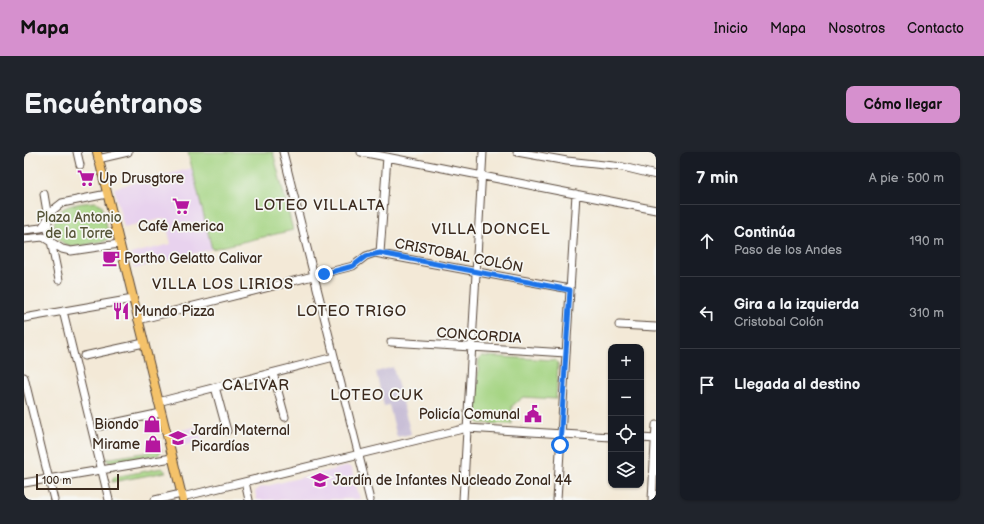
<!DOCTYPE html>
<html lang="es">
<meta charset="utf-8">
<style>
:root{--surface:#171b24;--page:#20242c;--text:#f1f3f6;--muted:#9ea1a6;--line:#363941;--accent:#d690ce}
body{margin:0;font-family:"Balsamiq Sans",sans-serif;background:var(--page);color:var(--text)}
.controls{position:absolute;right:12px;bottom:12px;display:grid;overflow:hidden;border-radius:8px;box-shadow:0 1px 3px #0004}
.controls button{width:36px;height:36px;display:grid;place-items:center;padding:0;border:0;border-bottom:1px solid var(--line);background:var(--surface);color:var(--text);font:20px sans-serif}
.scale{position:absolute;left:12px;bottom:10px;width:83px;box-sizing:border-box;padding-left:4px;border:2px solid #3b2a1e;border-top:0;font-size:11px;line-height:14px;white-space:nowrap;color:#3b2a1e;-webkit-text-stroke:3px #f6f6f2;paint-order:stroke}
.stop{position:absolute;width:12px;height:12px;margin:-9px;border:3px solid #1a73e8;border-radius:50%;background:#fff}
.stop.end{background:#1a73e8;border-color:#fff;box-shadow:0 1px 4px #0008}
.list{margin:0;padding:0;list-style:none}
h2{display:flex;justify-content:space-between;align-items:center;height:52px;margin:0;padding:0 16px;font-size:17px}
h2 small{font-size:13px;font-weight:400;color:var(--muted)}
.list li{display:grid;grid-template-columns:26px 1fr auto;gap:12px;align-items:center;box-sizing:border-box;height:72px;padding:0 16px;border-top:1px solid var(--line)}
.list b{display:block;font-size:15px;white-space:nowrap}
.list p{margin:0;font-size:13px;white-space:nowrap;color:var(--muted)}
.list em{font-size:13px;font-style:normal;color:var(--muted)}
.icon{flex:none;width:22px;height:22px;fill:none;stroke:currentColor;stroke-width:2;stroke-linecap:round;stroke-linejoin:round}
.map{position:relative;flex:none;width:632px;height:348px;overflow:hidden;border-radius:8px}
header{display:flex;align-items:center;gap:24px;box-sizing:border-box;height:56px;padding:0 20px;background:var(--accent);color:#111}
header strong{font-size:19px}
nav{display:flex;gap:22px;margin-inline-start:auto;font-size:14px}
.intro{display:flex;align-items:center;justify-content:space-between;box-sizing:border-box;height:96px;padding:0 24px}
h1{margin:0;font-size:28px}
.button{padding:10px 18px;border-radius:8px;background:var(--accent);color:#111;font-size:14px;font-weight:700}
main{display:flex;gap:24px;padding:0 24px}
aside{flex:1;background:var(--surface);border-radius:8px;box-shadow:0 1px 3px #0004}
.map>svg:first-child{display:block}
.built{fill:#e8d2ee}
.industrial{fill:#c9bfd7}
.green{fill:#a5d483;stroke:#707f50}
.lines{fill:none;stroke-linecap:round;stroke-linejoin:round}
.minor-casing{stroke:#57473a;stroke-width:9}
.major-casing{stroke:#57473a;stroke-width:10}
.minor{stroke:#fff;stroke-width:7}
.major{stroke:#f4c26a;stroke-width:8}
.route{stroke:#1a73e8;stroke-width:5}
.labels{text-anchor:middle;stroke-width:3.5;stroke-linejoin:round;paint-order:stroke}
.poi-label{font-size:14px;fill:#3b2a1e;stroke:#f6f6f2;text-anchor:start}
.park-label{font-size:14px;fill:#565437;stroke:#f6f6f2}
.street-label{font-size:14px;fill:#3b2a1e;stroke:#f6f6f2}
.neighbourhood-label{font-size:15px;letter-spacing:1px;fill:#3b2a1e;stroke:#f6f6f2}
</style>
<header>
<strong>Mapa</strong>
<nav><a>Inicio</a><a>Mapa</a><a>Nosotros</a><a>Contacto</a></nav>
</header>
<div class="intro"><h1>Encuéntranos</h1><a class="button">Cómo llegar</a></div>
<main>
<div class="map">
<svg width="632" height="348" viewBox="0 0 632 348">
<rect width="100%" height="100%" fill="#f6f6f2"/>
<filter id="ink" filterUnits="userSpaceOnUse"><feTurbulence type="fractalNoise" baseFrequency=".025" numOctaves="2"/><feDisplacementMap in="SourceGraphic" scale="8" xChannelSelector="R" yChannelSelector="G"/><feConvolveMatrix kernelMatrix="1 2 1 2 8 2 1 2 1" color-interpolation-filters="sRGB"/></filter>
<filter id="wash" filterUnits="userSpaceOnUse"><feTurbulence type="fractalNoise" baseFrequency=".012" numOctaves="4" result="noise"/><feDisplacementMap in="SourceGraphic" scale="16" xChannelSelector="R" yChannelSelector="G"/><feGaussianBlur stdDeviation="0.9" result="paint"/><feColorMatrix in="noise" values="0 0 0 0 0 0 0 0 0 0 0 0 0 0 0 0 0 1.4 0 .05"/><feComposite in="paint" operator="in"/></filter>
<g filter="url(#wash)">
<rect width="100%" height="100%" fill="#f3e9d7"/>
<path class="built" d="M168 16 188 97 110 117 106 102 147 92 141 66 100 76 90 36Z
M174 274 178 289 154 295 150 280Z
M324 314 328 317 336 347 233 348 231 340 234 336Z"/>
<path class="industrial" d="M369 215 387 282 373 285 365 253 360 254 352 220Z"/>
<path class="green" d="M164 0H249L269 78 188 97Z
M72 50 78 53 85 85 82 89C71 90 58 95 48 94 29 92 24 67 39 57 48 51 62 51 72 50Z
M458 204 530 208 534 211 532 247 499 245 488 254V272L455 271 451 267 455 207Z
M138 298 134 303 86 310 81 307Z
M138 316 142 320 88 330 90 325Z"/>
</g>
<g filter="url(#ink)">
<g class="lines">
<g class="minor-casing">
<path id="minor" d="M53 0 56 13
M259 0 346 348
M337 0 632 58
M493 0 543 9 599 15 632 23
M74 7 104 0
M20 42 24 66V78L27 89 35 128
M0 78 17 76 19 74 29 58 38 51 83 42
M0 87 19 85 38 97 47 99 95 92
M356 101 363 5
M39 159 85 348
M0 166 109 147
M114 168 329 114 342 104 351 101 546 137
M595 173 632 175
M367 190 542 201
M60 204 120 191
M249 221 261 265
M0 225 30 348
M191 235 203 279
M134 250 310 205
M76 274 137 261
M617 286 632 287
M221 330 225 348
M0 331 148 306
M158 345 443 276 587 285
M131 348 157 342
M439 348 459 0
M533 348 552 42
M628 348 632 273"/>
</g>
<g class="major-casing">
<path id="major" d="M73 0 159 348"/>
</g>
<use href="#minor" class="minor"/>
<use href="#major" class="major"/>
</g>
</g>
<g class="lines" filter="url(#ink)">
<path class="route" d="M300 122 329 114 342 104 356 101 546 138 536 293"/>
</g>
<defs>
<g id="supermarket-bare" transform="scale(1.38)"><path d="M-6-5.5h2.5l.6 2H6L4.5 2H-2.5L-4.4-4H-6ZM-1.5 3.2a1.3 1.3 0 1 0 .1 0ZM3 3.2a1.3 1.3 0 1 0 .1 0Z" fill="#b5179e" stroke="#f6f6f2" stroke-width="2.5" paint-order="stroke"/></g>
<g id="cafe-bare" transform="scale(1.38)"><path d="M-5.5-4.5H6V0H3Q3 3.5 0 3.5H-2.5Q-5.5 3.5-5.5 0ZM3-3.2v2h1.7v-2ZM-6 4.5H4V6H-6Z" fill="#b5179e" stroke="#f6f6f2" stroke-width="2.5" paint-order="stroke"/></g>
<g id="restaurant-bare" transform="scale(1.38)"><path d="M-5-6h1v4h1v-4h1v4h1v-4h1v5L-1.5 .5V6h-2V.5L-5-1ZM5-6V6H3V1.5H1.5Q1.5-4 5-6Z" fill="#b5179e" stroke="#f6f6f2" stroke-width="2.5" paint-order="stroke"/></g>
<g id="civic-bare" transform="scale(1.38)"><path d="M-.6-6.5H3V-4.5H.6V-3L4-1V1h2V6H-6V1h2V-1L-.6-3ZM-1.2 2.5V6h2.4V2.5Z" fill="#b5179e" stroke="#f6f6f2" stroke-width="2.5" paint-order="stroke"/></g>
<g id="shop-bare" transform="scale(1.38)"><path d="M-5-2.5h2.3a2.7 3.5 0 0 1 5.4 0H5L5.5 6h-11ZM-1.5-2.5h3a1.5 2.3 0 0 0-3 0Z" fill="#b5179e" stroke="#f6f6f2" stroke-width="2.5" paint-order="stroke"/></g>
<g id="school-bare" transform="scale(1.38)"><path d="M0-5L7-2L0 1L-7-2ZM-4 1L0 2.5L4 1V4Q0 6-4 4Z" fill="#b5179e" stroke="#f6f6f2" stroke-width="2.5" paint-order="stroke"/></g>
</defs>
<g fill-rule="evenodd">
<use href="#supermarket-bare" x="62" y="26"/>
<use href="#supermarket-bare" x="157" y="54"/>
<use href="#cafe-bare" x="87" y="106"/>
<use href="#restaurant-bare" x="97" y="159"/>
<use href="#civic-bare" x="509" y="262"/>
<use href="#shop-bare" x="128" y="272"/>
<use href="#school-bare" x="154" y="286"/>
<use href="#shop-bare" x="129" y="292"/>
<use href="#school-bare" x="296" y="328"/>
</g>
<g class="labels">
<g class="poi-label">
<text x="75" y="31">Up Drusgtore</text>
<text x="157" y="79" text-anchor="middle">Café America</text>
<text x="100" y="111">Portho Gelatto Calivar</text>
<text x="110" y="164">Mundo Pizza</text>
<text x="496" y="267" text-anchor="end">Policía Comunal</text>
<text x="115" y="277" text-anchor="end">Biondo</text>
<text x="167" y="283">Jardín Maternal<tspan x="167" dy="16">Picardías</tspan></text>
<text x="116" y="297" text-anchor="end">Mirame</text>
<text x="309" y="333">Jardín de Infantes Nucleado Zonal 44</text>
</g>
<g class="park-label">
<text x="55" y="70">Plaza Antonio<tspan x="55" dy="16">de la Torre</tspan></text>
</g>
<g class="street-label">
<text transform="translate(435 103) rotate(11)" y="5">CRISTOBAL COLÓN</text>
<text transform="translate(455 183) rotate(4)" y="5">CONCORDIA</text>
</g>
<g class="neighbourhood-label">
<text x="296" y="58">LOTEO VILLALTA</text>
<text x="467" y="82">VILLA DONCEL</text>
<text x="199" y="137">VILLA LOS LIRIOS</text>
<text x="328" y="164">LOTEO TRIGO</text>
<text x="232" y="238">CALIVAR</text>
<text x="353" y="248">LOTEO CUK</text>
</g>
</g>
</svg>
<div class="controls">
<button>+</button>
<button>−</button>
<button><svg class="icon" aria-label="locate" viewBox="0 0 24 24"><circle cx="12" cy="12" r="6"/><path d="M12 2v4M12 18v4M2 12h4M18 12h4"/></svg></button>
<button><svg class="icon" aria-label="layers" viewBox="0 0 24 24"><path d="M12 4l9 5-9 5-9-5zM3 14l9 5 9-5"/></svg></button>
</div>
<div class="scale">100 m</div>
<div class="stop" style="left:536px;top:293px"></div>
<div class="stop end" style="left:300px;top:122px"></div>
</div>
<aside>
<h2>7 min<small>A pie · 500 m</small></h2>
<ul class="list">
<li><svg class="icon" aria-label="ahead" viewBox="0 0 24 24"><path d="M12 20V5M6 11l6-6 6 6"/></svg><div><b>Continúa</b><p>Paso de los Andes</p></div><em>190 m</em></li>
<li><svg class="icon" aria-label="left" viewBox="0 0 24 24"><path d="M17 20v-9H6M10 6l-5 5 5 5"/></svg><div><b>Gira a la izquierda</b><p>Cristobal Colón</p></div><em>310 m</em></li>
<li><svg class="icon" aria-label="arrive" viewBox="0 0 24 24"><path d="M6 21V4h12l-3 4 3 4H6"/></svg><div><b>Llegada al destino</b></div></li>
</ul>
</aside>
</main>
